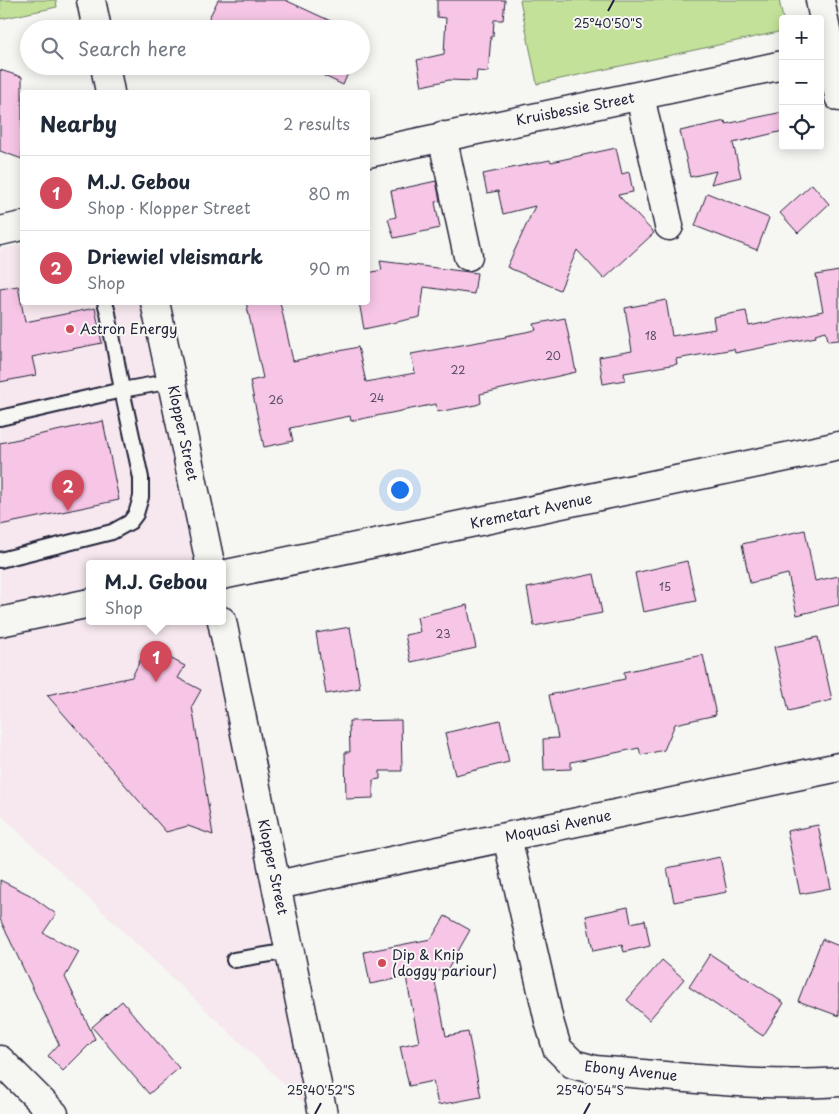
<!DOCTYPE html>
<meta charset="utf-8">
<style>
:root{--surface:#fff;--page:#f2f2f3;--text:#1f2937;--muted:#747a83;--line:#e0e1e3;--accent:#d1495b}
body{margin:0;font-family:"Playpen Sans",sans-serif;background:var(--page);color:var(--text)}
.controls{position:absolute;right:15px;top:15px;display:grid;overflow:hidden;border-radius:5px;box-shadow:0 2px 12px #0003}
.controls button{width:45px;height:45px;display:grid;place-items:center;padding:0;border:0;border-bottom:1px solid var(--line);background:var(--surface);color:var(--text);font:25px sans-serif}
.you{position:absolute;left:399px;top:489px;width:18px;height:18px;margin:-12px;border:4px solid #fff;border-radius:50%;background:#1a73e8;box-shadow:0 0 0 8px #1a73e833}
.badge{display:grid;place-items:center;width:32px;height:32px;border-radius:50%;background:var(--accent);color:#fff;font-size:16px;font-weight:700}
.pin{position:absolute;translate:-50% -41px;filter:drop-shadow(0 1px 2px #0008)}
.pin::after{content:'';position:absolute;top:26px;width:18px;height:15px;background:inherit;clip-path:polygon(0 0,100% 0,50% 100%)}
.popup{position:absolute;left:86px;top:560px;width:140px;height:65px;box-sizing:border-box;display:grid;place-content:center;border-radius:5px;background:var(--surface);filter:drop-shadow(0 1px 4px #0005);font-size:16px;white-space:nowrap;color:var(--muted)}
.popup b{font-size:19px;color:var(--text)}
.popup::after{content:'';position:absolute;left:50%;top:100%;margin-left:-10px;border:10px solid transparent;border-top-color:var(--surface)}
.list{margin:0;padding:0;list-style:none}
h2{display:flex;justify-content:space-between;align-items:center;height:65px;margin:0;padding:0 20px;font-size:21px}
h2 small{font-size:16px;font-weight:400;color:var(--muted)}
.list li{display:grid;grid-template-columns:32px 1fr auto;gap:15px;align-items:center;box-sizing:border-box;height:75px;padding:0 20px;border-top:1px solid var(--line)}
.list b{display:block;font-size:19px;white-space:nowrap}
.list p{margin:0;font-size:16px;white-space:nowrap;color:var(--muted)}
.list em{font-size:16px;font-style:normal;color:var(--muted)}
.icon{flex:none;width:28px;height:28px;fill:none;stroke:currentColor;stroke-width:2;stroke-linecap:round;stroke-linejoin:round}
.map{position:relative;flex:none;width:839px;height:1114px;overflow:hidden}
.search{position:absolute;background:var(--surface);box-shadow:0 2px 12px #0003;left:20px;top:20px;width:350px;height:55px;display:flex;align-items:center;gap:12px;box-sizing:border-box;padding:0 18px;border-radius:28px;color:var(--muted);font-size:19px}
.panel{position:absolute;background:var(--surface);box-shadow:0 2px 12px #0003;left:20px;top:90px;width:350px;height:215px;border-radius:5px}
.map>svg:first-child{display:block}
.built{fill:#f6e8ee}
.green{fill:#c3e199;stroke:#72826a}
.building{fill:#f7c6e6;stroke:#22223b}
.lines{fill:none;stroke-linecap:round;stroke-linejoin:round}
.service-casing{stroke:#22223b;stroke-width:18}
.minor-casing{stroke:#22223b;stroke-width:31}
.tertiary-casing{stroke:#22223b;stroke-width:31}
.service{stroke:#f6f6f2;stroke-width:14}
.minor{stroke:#f6f6f2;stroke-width:28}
.tertiary{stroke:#f6f6f2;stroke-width:28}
.ticks{fill:none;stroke:#22223b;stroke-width:2}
.poi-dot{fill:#d1495b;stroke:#f6f6f2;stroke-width:2}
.labels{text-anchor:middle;stroke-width:4;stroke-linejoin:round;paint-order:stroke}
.number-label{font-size:11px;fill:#574b66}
.street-label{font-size:14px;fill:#22223b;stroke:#f6f6f2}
.poi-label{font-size:14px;fill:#22223b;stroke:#f6f6f2;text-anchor:start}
.ticks-label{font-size:12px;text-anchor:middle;fill:#22223b;stroke:#f6f6f2;stroke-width:4;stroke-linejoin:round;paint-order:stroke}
</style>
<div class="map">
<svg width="839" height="1114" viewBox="0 0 839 1114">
<rect width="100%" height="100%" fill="#f6f6f2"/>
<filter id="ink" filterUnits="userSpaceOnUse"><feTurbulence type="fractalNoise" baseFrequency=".02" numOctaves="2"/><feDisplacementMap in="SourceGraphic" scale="10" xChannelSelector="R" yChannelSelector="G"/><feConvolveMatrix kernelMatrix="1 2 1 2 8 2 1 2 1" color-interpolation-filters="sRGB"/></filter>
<g filter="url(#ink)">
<path class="built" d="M22 245V302L141 303 195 563H90V621H207L306 1105 0 814V249Z"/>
<path class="green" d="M0 0H56L57 7 0 19Z
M520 0H779L783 19V31L537 84Z"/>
<path class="building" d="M218 0H285L348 29H223L207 22Z
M437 0H505L503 20H494L493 36H491L488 72 477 71 476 81 449 80 422 86 417 60 444 54 446 18 437 17Z
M304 66H351L343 85Z
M0 70 22 77V159L0 151Z
M783 112V131L733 143 741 177 711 184 716 171 690 177 680 131 725 121 726 124Z
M616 148 622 174 629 172 633 192 618 195 654 233 604 279 577 250 560 290 507 267 535 206 503 214 498 191 487 193 483 174 550 160 551 162Z
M436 181 440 201 435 202 440 228 394 238 388 219 396 217 391 191Z
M812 184 829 204 798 233 780 213Z
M707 193 769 218 757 250 695 226Z
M380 261 477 273 474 294 424 287 420 317 364 329 359 302H368V273L382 270Z
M839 271V340L828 341 826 331 815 334 816 337 735 353 734 349 676 359 677 364 624 373 625 380 603 384 599 357 632 351 625 308 666 300 672 336 715 329 713 317 746 311 749 326 823 311 816 275Z
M18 286 25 322 95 308 102 343 32 357 36 375 0 382V289Z
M246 302H280L293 361 358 347 366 382 415 373 411 354 506 337 505 336 536 330 534 324 565 318 576 372 480 394 481 403 476 405 437 412 436 404 351 421 350 416 290 428 293 441 264 447 250 381 263 378Z
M103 421 119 500 0 525V443Z
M805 530 815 581 839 576V605L797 615 788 574 750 583 742 544Z
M687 561 696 601 643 612 635 573Z
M594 574 602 613 534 626 527 588Z
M467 605 476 648 411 662 405 635 420 632 417 617Z
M350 627 360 688 326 694 316 633Z
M818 637 832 700 789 711 774 647Z
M147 646 185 666 178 678 201 690 192 706 213 835 188 826 166 832 47 695 132 677Z
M703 655 716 715 675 724 664 750 641 755 639 748 571 762V769L544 770 543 739 558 738 549 695 625 679 624 672Z
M401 720 402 771H380V779L373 780V798L346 799 345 752H350L349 721Z
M500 720 509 762 455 775 445 733Z
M818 825 831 888 800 894 787 831Z
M720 857 727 892 674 902 667 868Z
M0 880 30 895 56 914 43 933 79 952 65 977 95 1039 63 1071 48 1056 59 1044 0 919Z
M628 907 631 923 645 920 650 946 624 952 622 945 593 951 586 916Z
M445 916 470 930 448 969 433 972 446 1036 468 1032 481 1097 438 1105 433 1081 409 1086 400 1046 419 1042 406 977 370 984 364 952 431 939Z
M822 939 839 946V1016L798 1001Z
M710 954 784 1003 763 1036 689 987Z
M662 960 684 979 649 1020 627 1000Z
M122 1001 179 1068 149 1094 92 1027Z"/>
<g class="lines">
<g class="service-casing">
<path id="service" d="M0 418 122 390 172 381
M0 560 112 532 130 522 136 514 141 497V478L122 390 108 313 105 302
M234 960 290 951"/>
</g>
<g class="minor-casing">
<path id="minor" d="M91 0 97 29
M820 0 839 97
M105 66 110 92
M640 96 669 226
M442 136 468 256
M368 153 783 65
M0 231 22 226
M155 302 210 563
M222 621 323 1114
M507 837 549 1021 557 1048 573 1064 595 1070C676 1076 758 1088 839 1082
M277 885 839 767
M0 1060 54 1114"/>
</g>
<g class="tertiary-casing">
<path id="tertiary" d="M222 575 839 446
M0 622 90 603"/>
</g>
<use href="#service" class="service"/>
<use href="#minor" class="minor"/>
<use href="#tertiary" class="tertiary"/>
</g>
</g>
<path class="ticks" d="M608 11 614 0M315 1114 321 1103M584 1114 590 1103"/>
<g class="poi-dot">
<circle cx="70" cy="329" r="5"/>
<circle cx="382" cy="963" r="5"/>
</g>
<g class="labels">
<g class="number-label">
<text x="651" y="340">18</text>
<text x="553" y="360">20</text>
<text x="458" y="374">22</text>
<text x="377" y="402">24</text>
<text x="276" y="404">26</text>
<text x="665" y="591">15</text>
<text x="443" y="638">23</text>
</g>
<g class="street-label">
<text transform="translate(575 109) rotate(-11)" y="5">Kruisbessie Street</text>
<text transform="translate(183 433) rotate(78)" y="5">Klopper Street</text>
<text transform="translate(531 511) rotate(-12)" y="5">Kremetart Avenue</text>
<text transform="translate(558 826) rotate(-12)" y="5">Moquasi Avenue</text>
<text transform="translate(273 867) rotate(78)" y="5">Klopper Street</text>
<text transform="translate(631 1071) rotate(6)" y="5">Ebony Avenue</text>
</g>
<g class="poi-label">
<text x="80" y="334">Astron Energy</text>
<text x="392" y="960">Dip &amp; Knip<tspan x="392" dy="16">(doggy pariour)</tspan></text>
</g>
</g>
<g class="ticks-label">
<text x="608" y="28">25°40'50"S</text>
<text x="321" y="1095">25°40'52"S</text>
<text x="590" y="1095">25°40'54"S</text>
</g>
</svg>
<div class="controls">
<button>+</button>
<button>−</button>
<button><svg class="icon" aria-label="locate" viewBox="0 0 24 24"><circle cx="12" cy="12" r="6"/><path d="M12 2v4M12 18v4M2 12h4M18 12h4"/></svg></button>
</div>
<div class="you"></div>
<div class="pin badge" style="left:156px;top:682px">1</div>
<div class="popup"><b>M.J. Gebou</b>Shop</div>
<div class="pin badge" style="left:68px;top:511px">2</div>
<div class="search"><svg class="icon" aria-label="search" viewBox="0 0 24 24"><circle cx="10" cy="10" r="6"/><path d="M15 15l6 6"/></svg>Search here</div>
<section class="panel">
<h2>Nearby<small>2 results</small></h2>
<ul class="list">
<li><span class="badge">1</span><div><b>M.J. Gebou</b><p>Shop · Klopper Street</p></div><em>80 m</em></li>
<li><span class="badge">2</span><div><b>Driewiel vleismark</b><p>Shop</p></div><em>90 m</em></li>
</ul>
</section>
</div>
